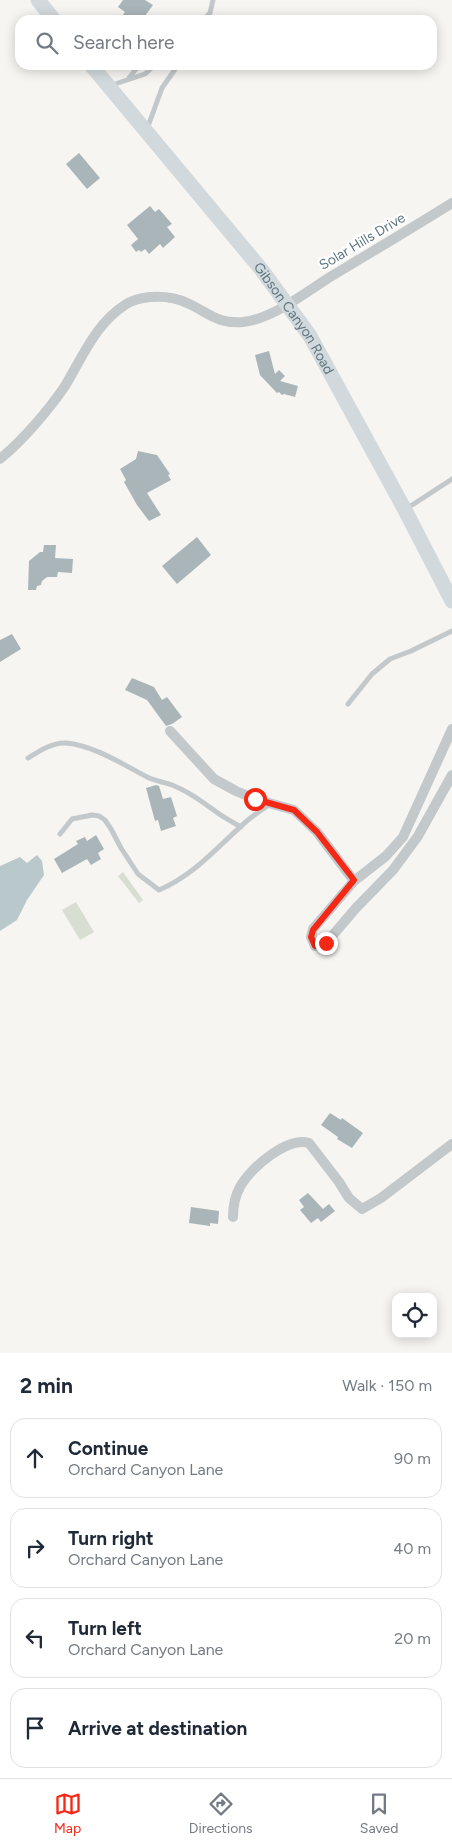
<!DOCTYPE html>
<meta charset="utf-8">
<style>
:root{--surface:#fff;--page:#f2f2f3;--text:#1f2937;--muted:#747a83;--line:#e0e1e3;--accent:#f42814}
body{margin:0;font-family:Figtree,sans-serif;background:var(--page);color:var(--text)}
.controls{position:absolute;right:15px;bottom:15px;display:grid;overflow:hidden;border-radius:10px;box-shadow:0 2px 12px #0003}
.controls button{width:45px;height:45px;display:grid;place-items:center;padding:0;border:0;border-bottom:1px solid var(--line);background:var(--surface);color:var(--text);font:25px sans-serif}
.stop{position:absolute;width:15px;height:15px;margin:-11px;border:4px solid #f42814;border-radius:50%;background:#fff}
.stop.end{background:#f42814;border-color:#fff;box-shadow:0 1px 5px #0008}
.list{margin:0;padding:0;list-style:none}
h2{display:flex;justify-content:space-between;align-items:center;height:65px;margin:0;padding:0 20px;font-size:21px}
h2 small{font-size:16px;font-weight:400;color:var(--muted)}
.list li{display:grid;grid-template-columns:32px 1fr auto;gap:15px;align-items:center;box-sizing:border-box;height:80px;margin:0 10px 10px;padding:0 10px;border:1px solid var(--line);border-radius:15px}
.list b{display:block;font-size:19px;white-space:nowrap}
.list p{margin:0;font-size:16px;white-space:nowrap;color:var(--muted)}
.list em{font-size:16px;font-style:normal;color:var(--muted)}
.icon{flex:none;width:28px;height:28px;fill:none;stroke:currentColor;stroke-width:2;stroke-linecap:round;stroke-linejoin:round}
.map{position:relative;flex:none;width:452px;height:1353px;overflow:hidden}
.search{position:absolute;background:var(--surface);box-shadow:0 2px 12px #0003;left:15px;right:15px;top:15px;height:55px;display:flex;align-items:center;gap:12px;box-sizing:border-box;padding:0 18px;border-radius:15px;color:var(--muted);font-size:19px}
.sheet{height:425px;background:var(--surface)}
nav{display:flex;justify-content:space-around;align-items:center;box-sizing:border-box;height:70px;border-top:1px solid var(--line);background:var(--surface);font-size:14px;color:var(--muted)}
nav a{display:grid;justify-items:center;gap:2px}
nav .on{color:var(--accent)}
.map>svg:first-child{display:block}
.green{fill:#d8ded2}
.water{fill:#b9c9cb}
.building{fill:#a9b5b8}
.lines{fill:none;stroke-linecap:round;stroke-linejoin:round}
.lane{stroke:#c3c8cb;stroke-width:5}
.street{stroke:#c3c8cb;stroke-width:10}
.secondary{stroke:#d2d9dc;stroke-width:15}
.route{stroke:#f42814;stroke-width:6}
.labels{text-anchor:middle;stroke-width:5;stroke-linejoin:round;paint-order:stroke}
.street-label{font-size:14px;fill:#5e7680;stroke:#fff}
</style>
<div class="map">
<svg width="452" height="1353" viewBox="0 0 452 1353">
<rect width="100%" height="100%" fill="#f6f5f2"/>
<path class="green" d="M123 872 143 900 139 903 118 876Z
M76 902 94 932 80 940 62 910Z"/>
<path class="water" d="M37 855 42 861 44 875 27 900 17 920 0 931V866L20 857 27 863Z"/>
<path class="building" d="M123 0H145L153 5 142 20H119L125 12 118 7Z
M79 153 100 178 87 189 66 164Z
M150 206 155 212 159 209 172 224 167 227 175 237 163 248 160 244 149 254 145 249 141 252 139 250 136 252 131 245 138 239 127 225Z
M269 351 275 374 279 370 285 376 280 381 298 386 295 397 284 394 282 395 279 392 277 393 260 375 255 355Z
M138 451 157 455 170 474 168 475 171 480 147 493 161 515 149 521 137 505 124 482 126 480 120 469 136 459Z
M197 537 211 555 177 584 162 566Z
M44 545H56L55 558 73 559 72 573 58 572 57 577H47L42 581 41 585 37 586 36 590H28L29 561 40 552H43Z
M12 634 21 649 0 662V640Z
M132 678 154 687 162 700 167 697 182 717 172 724 166 726 147 700 125 690Z
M156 785 159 786 163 799 171 797 177 816 173 818 176 826 161 831 158 820 155 821 146 788Z
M96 835 104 849 98 853 101 859 91 865 87 859 62 873 54 859 78 844 76 841 85 837 87 841Z
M330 1113 341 1120 342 1118 363 1133 352 1148 337 1139 338 1137 321 1125Z
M308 1193 323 1209 329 1204 335 1211 321 1222 318 1218 311 1223 300 1210 304 1207 299 1200Z
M191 1207 219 1211 218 1224 210 1223V1226L189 1223Z"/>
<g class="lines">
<path class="lane" d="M203 20 210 13 213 0
M227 20 231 18 240 20
M129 78 139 65
M112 85 145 74 155 65
M147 129 162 88 178 65
M406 509 452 479
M348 704 372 674 390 659 411 651 452 631
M28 758C39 751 53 742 66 743 93 745 124 765 147 777 155 781 164 782 172 785 188 791 201 801 215 811 223 817 232 822 241 827
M60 834 72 819 92 815 99 816 105 820 111 829 121 848 138 874 159 890C195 875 219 845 248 820 255 814 263 809 270 804"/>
<path class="street" d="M0 459C23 440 48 411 65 386 82 358 96 323 125 305 132 300 141 298 150 297 163 296 175 297 187 303 208 312 216 324 243 322 272 319 305 293 330 277 370 253 412 228 452 203
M452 729 403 837 386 856 354 881 313 929 311 937 315 946H322L326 943 356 908 393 870 418 836 452 775
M170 731 214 779 236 791 255 799 294 810 317 832 354 881
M233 1217C233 1207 235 1196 240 1187 250 1168 288 1136 309 1143L339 1182 349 1198 362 1209 381 1198 452 1144"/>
<g class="secondary">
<path d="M38 0 54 20"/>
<path id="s1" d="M91 65 261 269 310 336 405 510 452 601"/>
</g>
</g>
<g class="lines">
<path class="route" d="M255 799 294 810 317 832 354 880 313 930 311 937 315 946H322L326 943"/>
</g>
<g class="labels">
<g class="street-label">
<text transform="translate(362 241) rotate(-31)" y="5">Solar Hills Drive</text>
<text dy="5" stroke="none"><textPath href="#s1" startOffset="325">Gibson Canyon Road</textPath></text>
</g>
</g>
</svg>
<div class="controls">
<button><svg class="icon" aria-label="locate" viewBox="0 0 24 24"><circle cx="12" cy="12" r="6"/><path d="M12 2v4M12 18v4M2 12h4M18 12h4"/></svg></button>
</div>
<div class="stop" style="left:255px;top:799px"></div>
<div class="stop end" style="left:326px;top:943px"></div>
<div class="search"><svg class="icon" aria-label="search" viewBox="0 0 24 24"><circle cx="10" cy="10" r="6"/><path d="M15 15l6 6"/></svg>Search here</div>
</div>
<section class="sheet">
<h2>2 min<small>Walk · 150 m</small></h2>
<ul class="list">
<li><svg class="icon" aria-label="ahead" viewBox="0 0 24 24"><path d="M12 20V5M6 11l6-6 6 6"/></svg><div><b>Continue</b><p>Orchard Canyon Lane</p></div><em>90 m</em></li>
<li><svg class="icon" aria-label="right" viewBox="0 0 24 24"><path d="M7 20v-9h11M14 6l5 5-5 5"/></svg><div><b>Turn right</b><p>Orchard Canyon Lane</p></div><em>40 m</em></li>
<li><svg class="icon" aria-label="left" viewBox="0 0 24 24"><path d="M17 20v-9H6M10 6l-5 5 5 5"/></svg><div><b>Turn left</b><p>Orchard Canyon Lane</p></div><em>20 m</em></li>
<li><svg class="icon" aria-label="arrive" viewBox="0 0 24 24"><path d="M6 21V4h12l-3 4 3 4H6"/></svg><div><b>Arrive at destination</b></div></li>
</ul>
</section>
<nav>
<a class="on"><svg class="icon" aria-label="map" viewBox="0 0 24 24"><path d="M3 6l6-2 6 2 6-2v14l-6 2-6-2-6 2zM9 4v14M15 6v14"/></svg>Map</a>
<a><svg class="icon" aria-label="directions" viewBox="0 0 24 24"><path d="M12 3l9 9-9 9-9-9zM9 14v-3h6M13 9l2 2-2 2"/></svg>Directions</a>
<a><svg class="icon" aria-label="saved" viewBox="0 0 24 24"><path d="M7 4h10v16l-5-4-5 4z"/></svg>Saved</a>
</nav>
